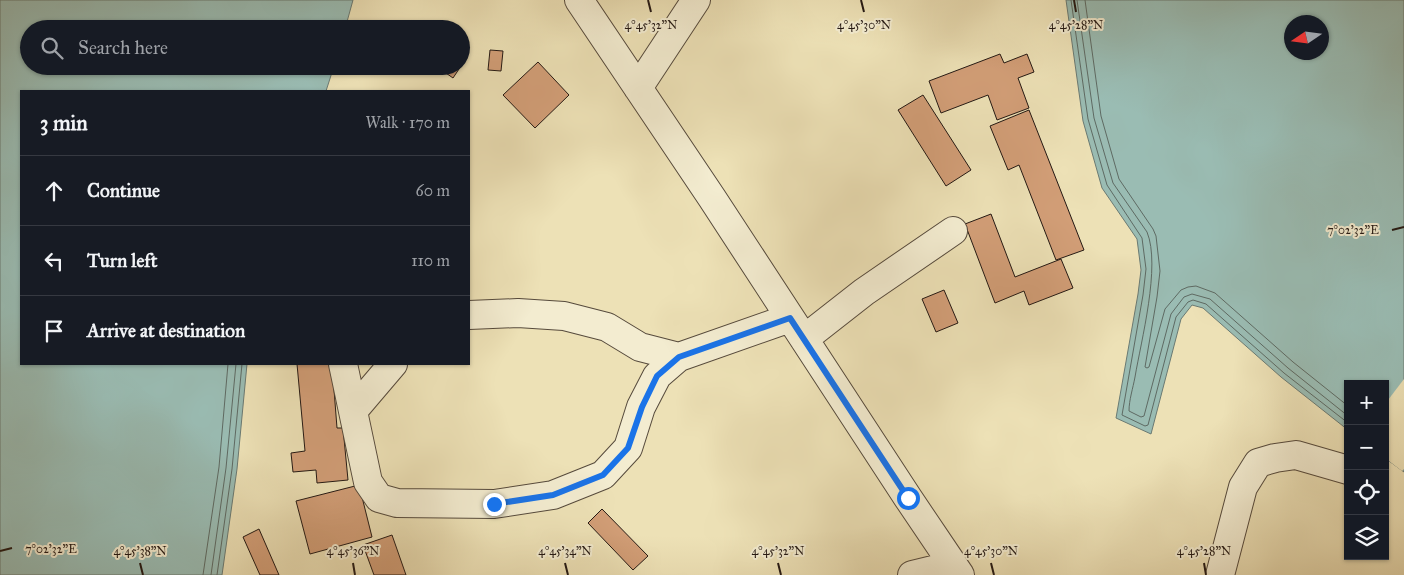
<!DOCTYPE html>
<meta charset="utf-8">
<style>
:root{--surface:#171b24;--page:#242831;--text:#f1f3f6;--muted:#9ea1a6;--line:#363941}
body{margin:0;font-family:"IM FELL Great Primer",serif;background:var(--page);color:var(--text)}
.controls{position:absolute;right:15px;bottom:15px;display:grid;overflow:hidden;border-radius:0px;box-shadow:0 1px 4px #0004}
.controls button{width:45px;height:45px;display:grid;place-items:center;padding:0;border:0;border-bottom:1px solid var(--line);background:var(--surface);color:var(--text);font:25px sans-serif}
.compass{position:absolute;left:1284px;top:15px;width:45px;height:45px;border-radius:50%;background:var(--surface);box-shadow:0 1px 4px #0004;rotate:257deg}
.stop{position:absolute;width:15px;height:15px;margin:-11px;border:4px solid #1a73e8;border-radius:50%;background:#fff}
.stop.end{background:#1a73e8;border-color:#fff;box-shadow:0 1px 5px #0008}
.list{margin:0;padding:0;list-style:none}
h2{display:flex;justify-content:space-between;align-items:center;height:65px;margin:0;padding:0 20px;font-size:21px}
h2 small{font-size:16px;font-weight:400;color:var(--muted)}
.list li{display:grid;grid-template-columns:32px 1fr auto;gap:15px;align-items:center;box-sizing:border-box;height:70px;padding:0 20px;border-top:1px solid var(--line)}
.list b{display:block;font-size:19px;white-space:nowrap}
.list em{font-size:16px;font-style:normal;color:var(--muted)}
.icon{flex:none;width:28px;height:28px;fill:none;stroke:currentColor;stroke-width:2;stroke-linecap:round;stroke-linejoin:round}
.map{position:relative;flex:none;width:1404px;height:575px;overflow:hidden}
.search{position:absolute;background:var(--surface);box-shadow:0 1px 4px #0004;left:20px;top:20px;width:450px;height:55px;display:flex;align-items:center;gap:12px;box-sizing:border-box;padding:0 18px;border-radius:28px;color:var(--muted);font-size:19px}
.panel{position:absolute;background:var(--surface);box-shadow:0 1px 4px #0004;left:20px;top:90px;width:450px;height:275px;border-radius:0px}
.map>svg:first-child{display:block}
.water{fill:#9abcb3;stroke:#6a7a73;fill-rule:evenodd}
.pier{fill:#ede1b6}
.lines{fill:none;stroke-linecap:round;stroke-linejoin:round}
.shore{stroke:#5e6a63;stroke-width:1}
.building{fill:#d29e77;stroke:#231813}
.minor-casing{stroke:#564a3c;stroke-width:30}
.minor{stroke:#f3ecd0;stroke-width:28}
.route{stroke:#1a73e8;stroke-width:6}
.ticks{fill:none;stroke:#231813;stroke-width:2}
.ticks-label{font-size:12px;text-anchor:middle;fill:#231813;stroke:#f3ecd0;stroke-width:4;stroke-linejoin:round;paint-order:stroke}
</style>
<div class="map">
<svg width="1404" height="575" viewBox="0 0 1404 575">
<rect width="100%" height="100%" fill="#ede1b6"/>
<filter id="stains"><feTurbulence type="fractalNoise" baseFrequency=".004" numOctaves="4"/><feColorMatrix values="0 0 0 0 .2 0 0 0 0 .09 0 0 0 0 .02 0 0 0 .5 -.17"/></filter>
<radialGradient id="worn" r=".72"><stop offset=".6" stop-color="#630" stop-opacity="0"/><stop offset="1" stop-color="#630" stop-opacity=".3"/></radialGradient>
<path class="water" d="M0 0H353L345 29H29V66H334L326 91H21V364H247L237 469 222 575H0Z
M1066 0H1404V472L1385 458V384H1348V430L1281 377 1203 308 1192 305 1181 319 1151 434 1116 418 1138 294 1141 270 1137 239 1102 188 1083 121ZM1292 22H1322V52H1292Z"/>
<path class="pier" d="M1404 379V469L1402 471 1385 458V404Z"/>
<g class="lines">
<path class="shore" d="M1071 0 1088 119 1107 185 1142 238 1146 269 1143 295 1122 415 1145 426 1148 425 1176 317 1188 302 1193 300 1206 304 1284 373 1348 423
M1077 0 1094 118 1113 183 1147 232C1161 266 1141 341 1135 377 1133 388 1129 400 1129 411L1141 417 1144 416 1171 314 1184 297 1192 294 1210 299 1288 368 1348 416
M1085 0 1101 116 1119 179 1153 229 1156 236 1160 271 1157 297 1145 367 1147 368 1149 367 1165 309 1181 290 1188 287 1196 286 1215 293 1293 362 1348 406
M203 575 219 467 228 364
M211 575 226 468 236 364
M217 575 232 469 242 364"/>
</g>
<path class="building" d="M490 50 503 51 501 71 488 70Z
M1000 54 1004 63 1027 54 1034 72 1018 78 1029 108 997 120 988 95 941 113 929 81Z
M538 62 569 95 535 128 503 95Z
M436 66H461L453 78Z
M923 95 971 170 946 186 898 110Z
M1029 110 1084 250 1056 260 1019 165 1008 170 990 126Z
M991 214 1015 277 1061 259 1073 288 1029 305 1024 291 995 303 965 224Z
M944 290 958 323 936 332 922 299Z
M297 364H332L337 428H343L348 480 317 483 316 470 293 472 291 453 305 451Z
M359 485 372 537 310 554 296 501Z
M602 509 648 556 633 570 588 523Z
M259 529 279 575H260L243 537Z
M392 535 406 575H374L363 545Z"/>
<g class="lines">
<g class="minor-casing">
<path id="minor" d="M579 0 712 198 908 498 960 575
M638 88 696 0
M469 315 518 313 564 316 607 327 640 347 679 357
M804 339 864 292 953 231
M343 364 368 482 379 498 397 503 494 504 553 495 603 475 628 448 641 407 657 376 679 357 790 318
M353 411 393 364
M912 575 953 565
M1220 575 1243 487 1258 463 1275 458 1296 455 1348 470"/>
</g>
<use href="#minor" class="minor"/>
</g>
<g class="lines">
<path class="route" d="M494 504 553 495 603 475 628 448 642 407 657 376 679 357 790 318 908 498"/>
</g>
<path class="ticks" d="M648 0 651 12M861 0 864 12M1074 0 1076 12M1392 230 1404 227M0 551 12 548M140 563 143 575M353 563 355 575M565 563 568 575M778 563 781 575M991 563 994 575M1204 563 1206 575"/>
<g class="ticks-label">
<text x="651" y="29">4°45'32"N</text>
<text x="864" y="29">4°45'30"N</text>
<text x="1076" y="29">4°45'28"N</text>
<text x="1353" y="234">7°02'32"E</text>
<text x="51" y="553">7°02'32"E</text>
<text x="140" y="555">4°45'38"N</text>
<text x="353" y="555">4°45'36"N</text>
<text x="565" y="555">4°45'34"N</text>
<text x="778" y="555">4°45'32"N</text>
<text x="991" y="555">4°45'30"N</text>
<text x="1204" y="555">4°45'28"N</text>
</g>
<rect width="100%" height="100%" filter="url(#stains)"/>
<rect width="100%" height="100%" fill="url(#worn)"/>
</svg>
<div class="controls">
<button>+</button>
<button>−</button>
<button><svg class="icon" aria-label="locate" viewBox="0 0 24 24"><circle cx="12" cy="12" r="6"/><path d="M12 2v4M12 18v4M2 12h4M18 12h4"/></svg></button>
<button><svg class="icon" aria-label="layers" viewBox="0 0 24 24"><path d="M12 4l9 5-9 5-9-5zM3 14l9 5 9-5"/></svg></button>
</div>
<svg class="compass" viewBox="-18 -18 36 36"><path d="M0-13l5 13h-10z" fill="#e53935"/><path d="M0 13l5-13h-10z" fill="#9ea1a6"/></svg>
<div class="stop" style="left:908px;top:498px"></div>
<div class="stop end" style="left:494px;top:504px"></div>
<div class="search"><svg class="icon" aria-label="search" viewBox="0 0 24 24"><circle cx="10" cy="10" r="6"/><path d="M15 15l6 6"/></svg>Search here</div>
<section class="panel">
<h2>3 min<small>Walk · 170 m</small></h2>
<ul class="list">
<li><svg class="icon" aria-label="ahead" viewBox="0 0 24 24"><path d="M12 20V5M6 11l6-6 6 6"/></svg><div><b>Continue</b></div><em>60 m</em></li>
<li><svg class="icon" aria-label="left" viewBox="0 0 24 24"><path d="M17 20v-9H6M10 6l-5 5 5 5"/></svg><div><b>Turn left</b></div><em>110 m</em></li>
<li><svg class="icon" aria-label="arrive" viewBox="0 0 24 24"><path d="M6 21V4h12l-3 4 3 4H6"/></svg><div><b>Arrive at destination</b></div></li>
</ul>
</section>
</div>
